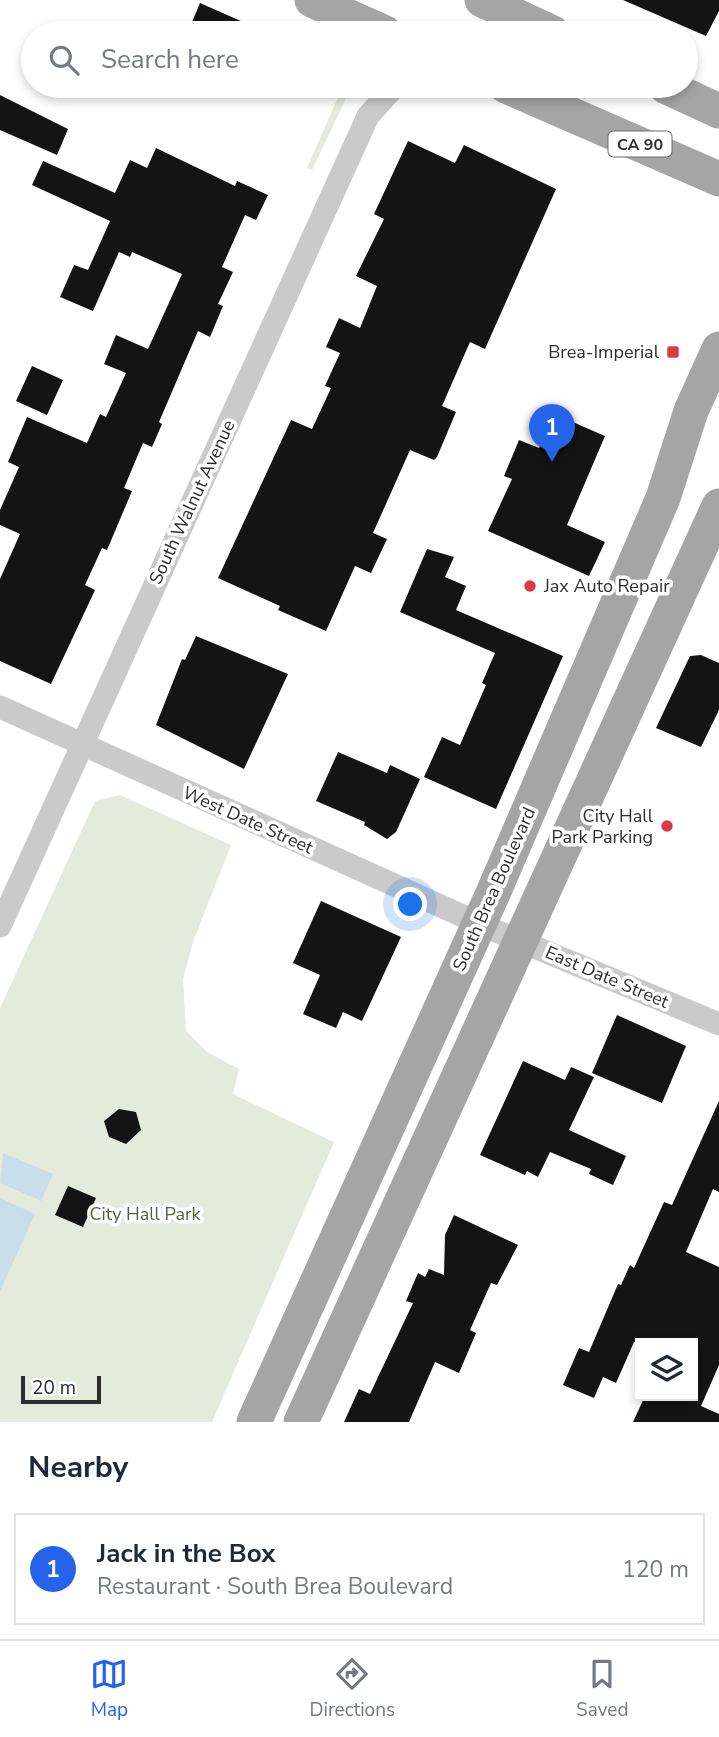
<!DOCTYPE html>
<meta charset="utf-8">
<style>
:root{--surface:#fff;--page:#f2f2f3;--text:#1f2937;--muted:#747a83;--line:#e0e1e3;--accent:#2563eb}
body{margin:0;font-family:"Nunito Sans",sans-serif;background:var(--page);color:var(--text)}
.controls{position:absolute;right:21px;bottom:21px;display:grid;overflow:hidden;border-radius:0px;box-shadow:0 4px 10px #0003}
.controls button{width:63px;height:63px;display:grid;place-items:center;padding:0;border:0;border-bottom:2px solid var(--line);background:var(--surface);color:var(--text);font:35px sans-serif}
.scale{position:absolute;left:21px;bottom:18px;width:80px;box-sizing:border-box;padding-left:7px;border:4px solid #2d2d2d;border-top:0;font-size:19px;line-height:24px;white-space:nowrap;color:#2d2d2d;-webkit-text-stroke:5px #fff;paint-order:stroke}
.you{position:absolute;left:411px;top:905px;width:24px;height:24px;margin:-18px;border:5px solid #fff;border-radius:50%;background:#1a73e8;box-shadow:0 0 0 10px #1a73e833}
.badge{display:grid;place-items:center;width:46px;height:46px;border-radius:50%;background:var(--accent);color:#fff;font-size:23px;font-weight:700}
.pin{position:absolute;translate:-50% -58px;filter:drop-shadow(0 2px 4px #0008)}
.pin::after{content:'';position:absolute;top:37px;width:24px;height:21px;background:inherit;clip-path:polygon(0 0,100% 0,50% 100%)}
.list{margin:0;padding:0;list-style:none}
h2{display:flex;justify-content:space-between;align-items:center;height:91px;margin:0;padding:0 28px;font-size:30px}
h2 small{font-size:23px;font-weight:400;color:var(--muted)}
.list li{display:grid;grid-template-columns:46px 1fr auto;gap:21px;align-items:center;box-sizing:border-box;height:112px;margin:0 14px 14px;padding:0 14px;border:2px solid var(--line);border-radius:0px}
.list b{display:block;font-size:26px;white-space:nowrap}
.list p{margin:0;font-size:23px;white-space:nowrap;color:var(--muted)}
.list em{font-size:23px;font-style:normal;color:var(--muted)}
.icon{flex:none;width:38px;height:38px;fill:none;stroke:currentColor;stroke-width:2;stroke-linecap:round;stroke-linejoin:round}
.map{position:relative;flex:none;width:719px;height:1422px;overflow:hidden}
.search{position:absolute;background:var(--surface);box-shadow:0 4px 10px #0003;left:21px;right:21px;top:21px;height:77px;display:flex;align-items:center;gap:18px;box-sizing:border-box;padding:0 24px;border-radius:38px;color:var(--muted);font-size:26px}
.sheet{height:217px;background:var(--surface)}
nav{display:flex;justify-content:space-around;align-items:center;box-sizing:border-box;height:98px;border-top:2px solid var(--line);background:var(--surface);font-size:19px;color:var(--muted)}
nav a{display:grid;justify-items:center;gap:4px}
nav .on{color:var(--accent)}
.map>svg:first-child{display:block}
.green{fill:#e4eadc}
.water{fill:#c9dee9}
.building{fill:#141414}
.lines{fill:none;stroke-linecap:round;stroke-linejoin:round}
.minor{stroke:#cacaca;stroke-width:23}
.primary{stroke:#a5a5a5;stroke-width:35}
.poi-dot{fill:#db394a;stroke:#fff;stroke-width:2.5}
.labels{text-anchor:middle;stroke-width:7;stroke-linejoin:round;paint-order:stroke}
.shield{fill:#fff;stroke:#6c6c6c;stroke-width:2}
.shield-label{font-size:16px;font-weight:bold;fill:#2d2d2d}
.poi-label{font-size:18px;fill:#2d2d2d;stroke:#fff;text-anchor:end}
.street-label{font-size:18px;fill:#2d2d2d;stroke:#fff}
.park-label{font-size:18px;fill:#52663d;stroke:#fff}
</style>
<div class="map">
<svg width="719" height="1422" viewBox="0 0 719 1422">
<rect width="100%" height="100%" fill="#fff"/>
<path class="green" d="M343 86H352L312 170 307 168Z
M120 795 231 845 193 942 183 979 186 1031 207 1052 239 1069 233 1094 334 1142 212 1422H0V1008L95 801Z"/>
<path class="water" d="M3 1153 53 1174 41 1201 0 1183Z
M0 1198 35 1214 0 1291Z"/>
<path class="building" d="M623 0H719V11L706 36Z
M200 3 268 33H218L192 22Z
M0 95 68 129 57 155 0 130Z
M408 141 455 163 464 145 556 189 485 349 470 342 442 406 456 412 437 457 434 460 410 450 373 533 387 539 371 573 355 566 326 631 278 610 280 606 218 578 291 420 312 429 331 388 325 386 340 353 326 347 339 318 360 328 377 286 356 276 384 219 374 214Z
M156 148 235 186 237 181 268 195 256 220 245 215 222 267 233 272 218 304 223 306 210 337 198 331 159 422 162 424 152 447 143 443 124 488 132 491 107 550 102 548 85 585 95 590 51 684 0 661V579L20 534 0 525V510L19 467 8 462 27 417 87 443 100 414 106 417 126 373 104 364 116 335 148 349 182 274 132 252 130 257 119 252 93 311 60 297 74 265 88 270 110 221 32 185 43 161 115 193 130 160 147 168Z
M32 366 63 380 47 415 16 401Z
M554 414 605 436 567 525 605 542 589 576 488 531 512 479 504 476 519 440 539 448Z
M427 549 454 557 445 577 466 586 456 610 563 656 496 809 424 777 442 737 460 745 486 685 482 683 495 653 400 612Z
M196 636 288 674 244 769 156 725 182 659 185 660Z
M701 655 719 663V710L701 747 656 728 690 656Z
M338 752 387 773 390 765 420 779 396 832 387 839 364 825 365 822 316 801Z
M321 901 401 937 362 1021 343 1012 336 1028 303 1014 320 975 293 963Z
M617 1015 686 1046 662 1103 592 1073Z
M523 1061 565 1080 571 1067 594 1077 569 1130 626 1156 613 1185 589 1174 591 1169 550 1152 538 1177 527 1171 525 1175 480 1155Z
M719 1101V1192L713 1189 686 1252 719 1267V1365L701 1406 719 1414V1422H633L645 1396H693V1343L634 1342 616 1383 603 1377 594 1398 563 1385 579 1348 589 1352 618 1284 621 1285 630 1265 634 1268 664 1202 672 1205Z
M119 1109 136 1112 141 1130 126 1144 109 1137 104 1121Z
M68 1186 96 1198 83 1227 55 1215Z
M454 1215 518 1245 497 1285 491 1283 470 1330 476 1333 459 1373 435 1362 409 1422H344L359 1389 370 1394 413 1303 406 1301 418 1273 425 1277 429 1269 444 1275 445 1235Z"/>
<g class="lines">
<path class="minor" d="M0 707 496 931 719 1024
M0 926 368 116 395 86"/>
<path class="primary" d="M312 0 385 33
M482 0 553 33
M506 86 719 179
M665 86 719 111
M254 1422 494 891 663 498 691 411 719 349
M301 1422 719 506"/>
</g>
<g class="poi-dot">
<rect x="666" y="345" width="14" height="14" rx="3.5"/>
<circle cx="530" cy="586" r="7"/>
<circle cx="667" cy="826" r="7"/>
</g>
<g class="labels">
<rect class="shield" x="608.5" y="131.5" width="63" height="25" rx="5"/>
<g class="shield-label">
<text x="640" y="150">CA 90</text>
</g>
<g class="poi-label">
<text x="659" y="358">Brea-Imperial</text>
<text x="544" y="592" text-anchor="start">Jax Auto Repair</text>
<text x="653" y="822">City Hall<tspan x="653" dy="21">Park Parking</tspan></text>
</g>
<g class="street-label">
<text transform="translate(192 502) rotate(-65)" y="6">South Walnut Avenue</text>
<text transform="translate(248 820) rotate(24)" y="6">West Date Street</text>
<text transform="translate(494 889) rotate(-66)" y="6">South Brea Boulevard</text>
<text transform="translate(607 977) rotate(23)" y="6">East Date Street</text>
</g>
<g class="park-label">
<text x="145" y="1220">City Hall Park</text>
</g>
</g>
</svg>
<div class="controls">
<button><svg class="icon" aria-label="layers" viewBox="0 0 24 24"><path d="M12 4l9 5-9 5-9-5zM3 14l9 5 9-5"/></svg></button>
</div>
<div class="scale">20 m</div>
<div class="you"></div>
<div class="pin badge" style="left:552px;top:462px">1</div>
<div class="search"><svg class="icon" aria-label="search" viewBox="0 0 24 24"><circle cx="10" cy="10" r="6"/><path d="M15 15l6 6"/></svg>Search here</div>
</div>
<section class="sheet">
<h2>Nearby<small></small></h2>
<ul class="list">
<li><span class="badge">1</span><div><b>Jack in the Box</b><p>Restaurant · South Brea Boulevard</p></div><em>120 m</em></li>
</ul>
</section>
<nav>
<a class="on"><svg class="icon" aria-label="map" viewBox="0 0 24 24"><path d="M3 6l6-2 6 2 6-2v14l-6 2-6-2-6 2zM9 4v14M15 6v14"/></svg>Map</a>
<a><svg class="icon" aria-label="directions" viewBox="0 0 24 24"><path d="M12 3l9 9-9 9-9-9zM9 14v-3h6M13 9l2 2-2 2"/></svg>Directions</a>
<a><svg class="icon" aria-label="saved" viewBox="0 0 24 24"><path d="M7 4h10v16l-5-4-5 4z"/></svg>Saved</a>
</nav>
